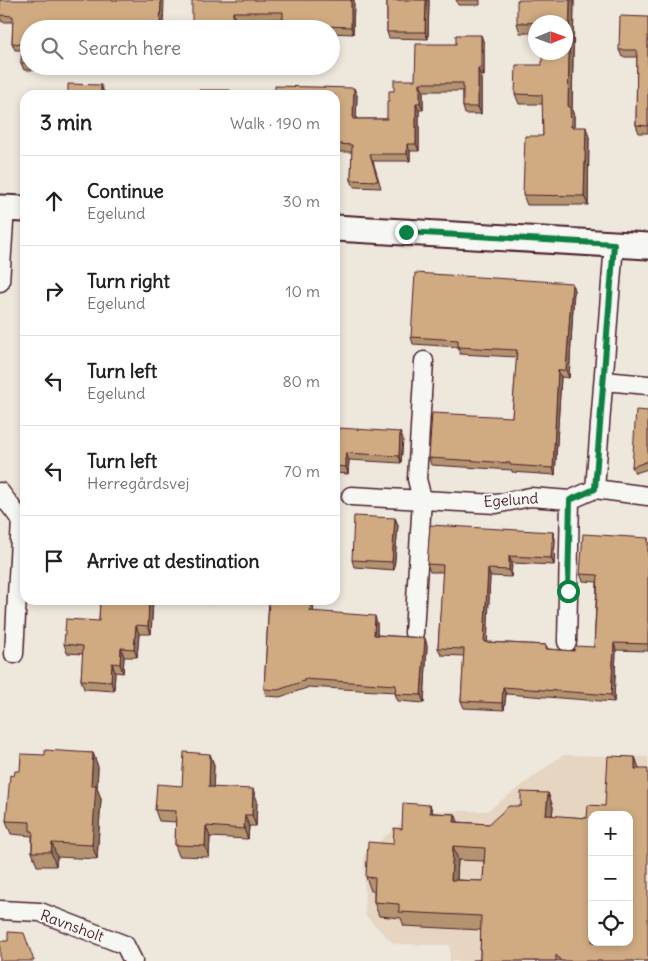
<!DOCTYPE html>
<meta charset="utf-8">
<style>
:root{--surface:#fff;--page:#f6f6f6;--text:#202124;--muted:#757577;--line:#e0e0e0}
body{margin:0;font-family:Delius,sans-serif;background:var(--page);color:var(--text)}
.controls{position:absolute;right:15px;bottom:15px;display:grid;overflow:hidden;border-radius:10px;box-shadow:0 2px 8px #0003}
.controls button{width:45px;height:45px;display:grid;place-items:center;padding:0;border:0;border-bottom:1px solid var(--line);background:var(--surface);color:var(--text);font:25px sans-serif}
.compass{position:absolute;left:528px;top:15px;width:45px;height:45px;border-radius:50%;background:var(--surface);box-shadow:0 2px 8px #0003;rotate:89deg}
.stop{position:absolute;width:15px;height:15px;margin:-11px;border:4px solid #0b8043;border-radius:50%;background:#fff}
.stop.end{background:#0b8043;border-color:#fff;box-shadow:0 1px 5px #0008}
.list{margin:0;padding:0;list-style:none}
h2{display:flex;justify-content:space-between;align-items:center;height:65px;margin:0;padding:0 20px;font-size:21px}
h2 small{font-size:16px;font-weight:400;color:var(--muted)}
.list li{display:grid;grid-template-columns:32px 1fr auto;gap:15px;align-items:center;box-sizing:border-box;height:90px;padding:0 20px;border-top:1px solid var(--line)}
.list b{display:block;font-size:19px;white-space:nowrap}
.list p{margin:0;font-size:16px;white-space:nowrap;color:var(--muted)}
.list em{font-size:16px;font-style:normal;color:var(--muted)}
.icon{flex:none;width:28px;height:28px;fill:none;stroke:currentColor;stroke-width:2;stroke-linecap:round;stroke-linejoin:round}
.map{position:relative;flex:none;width:648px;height:961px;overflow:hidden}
.search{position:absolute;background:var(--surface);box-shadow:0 2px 8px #0003;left:20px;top:20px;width:320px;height:55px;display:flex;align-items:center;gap:12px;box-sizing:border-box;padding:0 18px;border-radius:28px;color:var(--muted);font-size:19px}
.panel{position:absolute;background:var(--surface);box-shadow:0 2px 8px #0003;left:20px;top:90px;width:320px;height:515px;border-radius:15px}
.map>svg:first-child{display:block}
.built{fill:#e5d5c1;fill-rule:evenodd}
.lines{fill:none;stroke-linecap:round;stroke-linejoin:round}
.street-casing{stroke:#4a1f2b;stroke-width:21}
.secondary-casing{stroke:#4a1f2b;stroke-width:29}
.street{stroke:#f6f6f2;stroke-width:18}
.secondary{stroke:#f6f6f2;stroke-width:25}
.wall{fill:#b39370;stroke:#4a1f2b;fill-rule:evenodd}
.shaded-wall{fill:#92785b;stroke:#4a1f2b}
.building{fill:#d0ab82;stroke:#4a1f2b;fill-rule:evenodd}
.route{stroke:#0b8043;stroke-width:6}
.labels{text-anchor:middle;stroke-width:4;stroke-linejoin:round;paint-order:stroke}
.street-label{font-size:15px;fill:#4a1f2b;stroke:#f6f6f2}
</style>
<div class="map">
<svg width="648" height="961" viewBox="0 0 648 961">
<rect width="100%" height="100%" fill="#eee7dc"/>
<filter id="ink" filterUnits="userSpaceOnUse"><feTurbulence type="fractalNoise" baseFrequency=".02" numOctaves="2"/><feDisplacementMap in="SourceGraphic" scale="10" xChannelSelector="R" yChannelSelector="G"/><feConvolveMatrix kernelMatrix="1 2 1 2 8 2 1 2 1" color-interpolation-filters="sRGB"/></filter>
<g filter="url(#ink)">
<path class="built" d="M563 755 648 757V961H450V945L394 944 365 915 364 855 415 811H487ZM592 815H629V942H592Z"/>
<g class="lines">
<g class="street-casing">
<path id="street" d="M0 282 5 208
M604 381 648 385
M595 489 648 496
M0 492 21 520 14 654
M351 496 496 504 530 497 570 500 595 489 614 244
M414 633 422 499 417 479 424 361
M567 642 570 500
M0 910 40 912 125 945 133 961"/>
</g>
<g class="secondary-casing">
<path id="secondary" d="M0 208 25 209
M335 228 648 246"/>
</g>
<use href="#street" class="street"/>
<use href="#secondary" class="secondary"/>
</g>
<path class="wall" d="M354 0 353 34 331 33V29H283V19H235V29H193L192 26 213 1Z
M387 0H429L428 39 389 38 387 32Z
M456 0H480V5H458Z
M574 0 572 110 574 116V127L589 137 588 205H527L523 195 543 136V104H519L515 94 542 65 566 22H536V33H520L517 23Z
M0 2 29 29V66H45V70H24L21 63 22 50H15L12 43 13 22H2L0 17Z
M648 17V133H639L636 125 637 57H622L619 50Z
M484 43V76H481V114H465L463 107V91H423V110H419V151H410V161H373L381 188 354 187 351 180 352 152H339L337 144V129H335V95H357L356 119H387L389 101 394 91 415 80 456 44Z
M574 290 569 378 561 377 555 475 512 472V470L431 465 429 458 512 417 517 357 460 354 458 347 413 344 411 337Z
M648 411V469L635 473 632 467Z
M403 439 401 463 349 460 348 474 335 473V442Z
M395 518 398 525 394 570 354 567 352 560Z
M553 532 555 539 554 565 512 563 511 577 490 576 487 642 546 645 548 649 574 651 594 647 597 582 583 581 580 574 648 538V651L616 650 614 702 506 694 504 710 464 708 461 701 464 656 441 655 438 648 443 572H430L427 564Z
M100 600H213V604L153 600 151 634H139L137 657H124L123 673 115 672 114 691 84 689 81 680 83 654 67 653 64 644 99 621Z
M269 600H314L313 612 377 623V635L425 638 427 646 424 703 398 701 395 694V692L307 687V688L280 697 266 696 264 689Z
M93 753 98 767 97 788 101 799 97 859 57 857 56 866H37L32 852V836L11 834 6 821 14 776 45 755Z
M210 754 214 765 213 787 257 800 256 826H249L248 839 210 837 209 857 179 856 175 845 176 822 159 821 155 810 182 786Z
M635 757 639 769 648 961H472L480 960 481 930 404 926 401 918 379 916 374 902V891H371L366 877 393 844 402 829 430 805 433 813 455 814 458 822 489 824 521 806 548 793 553 807 552 816 587 818 605 806ZM458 860 484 861 483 881 457 880Z"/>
<path class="shaded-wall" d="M161 0H164L163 29H160Z
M351 0H354L353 34 351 27Z
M426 0H429L428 39 425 32Z
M570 0H574L572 110 574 116V136L571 127 568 107Z
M233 12 235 19V29H233Z
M481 35 484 43V76L481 68Z
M478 68 481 76V114L478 107Z
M420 83 423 91V110L420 103Z
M101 85 104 92V95H101Z
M354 88 357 95 356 126 353 119Z
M416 103 419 110V151L416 144Z
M586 127 589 137 588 205 584 196Z
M407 144 410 151V161L407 154Z
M572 283 574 290 569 378 566 370Z
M558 370 561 377 555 475 553 468Z
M400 432 403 439 401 463 399 456Z
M346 453 349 460 348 474 346 467Z
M395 518 398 525 394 570 392 562Z
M553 532 555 539 554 565 551 558Z
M509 556 512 563 511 577 509 570Z
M488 569 490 576 487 649 484 642Z
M149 600H153L151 634 148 626Z
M311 600H314L313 619 310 611Z
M375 616 377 623V642L374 635Z
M136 625 139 634 137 657 134 649Z
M425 638 427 646 424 703 421 695Z
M614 643 616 650 614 702 611 695Z
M121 648 124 657 123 673 120 664Z
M112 663 115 672 114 691 111 682Z
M503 687 506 694 504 710 502 703Z
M93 753 98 767 97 788 101 799 97 859 92 845 91 785Z
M210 754 214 765 213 797 209 787Z
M635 757 640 771 635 769Z
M253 789 257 800 256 826 252 815Z
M548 793 553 807 551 829 546 815Z
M430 805 435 819 430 813Z
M455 814 460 828 454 822Z
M245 815 249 826 248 839 244 829Z
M206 826 210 837 209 857 205 846Z
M52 843 57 857 56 866 51 852Z
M453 846 458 860 456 894 451 880Z"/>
<path class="building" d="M0 0H161L160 29H29V63H21L22 44 12 43 13 16 0 15Z
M192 0H351V27L301 25V29H283V12H233V27L192 26Z
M387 0H426L425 32H387Z
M517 0H570L568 107H570L571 127H586L584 196 523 195 525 136H543L542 95 515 94 516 65H542V52H566V22L517 23Z
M620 16 648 17V126L636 125 637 50H619Z
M456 35H481V68H478V107H463V83H420V103H416V144H407V154H370L378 181 351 180 352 145 337 144V122H335V95H275V86L354 88 353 119H387V101H389V91H394V80H415L416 44H456Z
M68 84 101 85V95H68Z
M199 90H230L231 95H199Z
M415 273 572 283 566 370H558L553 468 510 465V463L429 458 432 413 512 417 517 350 458 347V340L411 337Z
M636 410 648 411V461L632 467Z
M339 428 400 432 399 456 346 453V467L335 466V442H338Z
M354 516 395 518 392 562 352 560Z
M430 525 553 532 551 558 509 556V570L488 569 484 642 546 645V649L574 651 575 646 594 647 598 575 580 574 583 534 648 538V644L614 643 611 695 503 687 502 703 461 701 464 649 438 648 443 565 427 564Z
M100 600H149L148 626 136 625 134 649 121 648 120 664 112 663 111 682 81 680 83 646 64 644 66 619 99 621Z
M269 600H311L310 611 375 616 374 635 425 638 421 695 395 694 396 685 304 679V681L278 690 264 689Z
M45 750 93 753 91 785H96L92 845 52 843 51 852H32L33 831H30V822L6 821 10 775 14 776 15 771H20L21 754 45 755Z
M184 752 210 754 209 787 253 789 252 815H245L244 829 206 826 205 846 175 845 176 811 155 810 157 784 182 786Z
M608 756 635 757V769H648V961H561L556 955V961H472V960H480L481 916 399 912V904L374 902 375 878 366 877 368 842 393 844 394 828 402 829 403 803 430 805V813L455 814 454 822 489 824 509 806H521V792L548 793 546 815 587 818 588 805 605 806ZM592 815H629V942H592ZM453 846 485 848 483 881 451 880Z
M8 932 24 933 34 961H0V941H8Z"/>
</g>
<g class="lines" filter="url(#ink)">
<path class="route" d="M406 232 614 244 595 489 570 500 568 591"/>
</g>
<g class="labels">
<g class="street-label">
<text transform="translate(511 500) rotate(-4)" y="5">Egelund</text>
<text transform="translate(72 926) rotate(20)" y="5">Ravnsholt</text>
</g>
</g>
</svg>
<div class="controls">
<button>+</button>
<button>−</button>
<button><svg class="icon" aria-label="locate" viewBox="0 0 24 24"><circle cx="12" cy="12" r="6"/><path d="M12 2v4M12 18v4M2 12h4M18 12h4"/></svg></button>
</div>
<svg class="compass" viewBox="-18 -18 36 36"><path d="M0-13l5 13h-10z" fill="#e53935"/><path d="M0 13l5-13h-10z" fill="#757577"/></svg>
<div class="stop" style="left:568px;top:591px"></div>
<div class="stop end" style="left:406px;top:232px"></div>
<div class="search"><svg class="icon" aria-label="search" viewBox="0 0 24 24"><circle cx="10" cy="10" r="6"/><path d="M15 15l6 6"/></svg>Search here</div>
<section class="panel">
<h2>3 min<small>Walk · 190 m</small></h2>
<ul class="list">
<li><svg class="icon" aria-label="ahead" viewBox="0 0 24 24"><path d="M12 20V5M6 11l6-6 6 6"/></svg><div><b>Continue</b><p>Egelund</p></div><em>30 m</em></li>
<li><svg class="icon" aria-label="right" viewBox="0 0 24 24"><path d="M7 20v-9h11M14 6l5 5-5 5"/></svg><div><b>Turn right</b><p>Egelund</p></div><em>10 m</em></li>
<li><svg class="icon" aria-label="left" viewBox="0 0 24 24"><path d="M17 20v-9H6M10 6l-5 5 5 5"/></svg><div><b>Turn left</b><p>Egelund</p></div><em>80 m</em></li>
<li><svg class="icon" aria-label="left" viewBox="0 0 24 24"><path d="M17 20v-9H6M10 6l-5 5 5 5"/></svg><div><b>Turn left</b><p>Herregårdsvej</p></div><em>70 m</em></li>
<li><svg class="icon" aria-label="arrive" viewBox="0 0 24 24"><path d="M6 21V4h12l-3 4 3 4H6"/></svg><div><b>Arrive at destination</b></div></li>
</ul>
</section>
</div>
